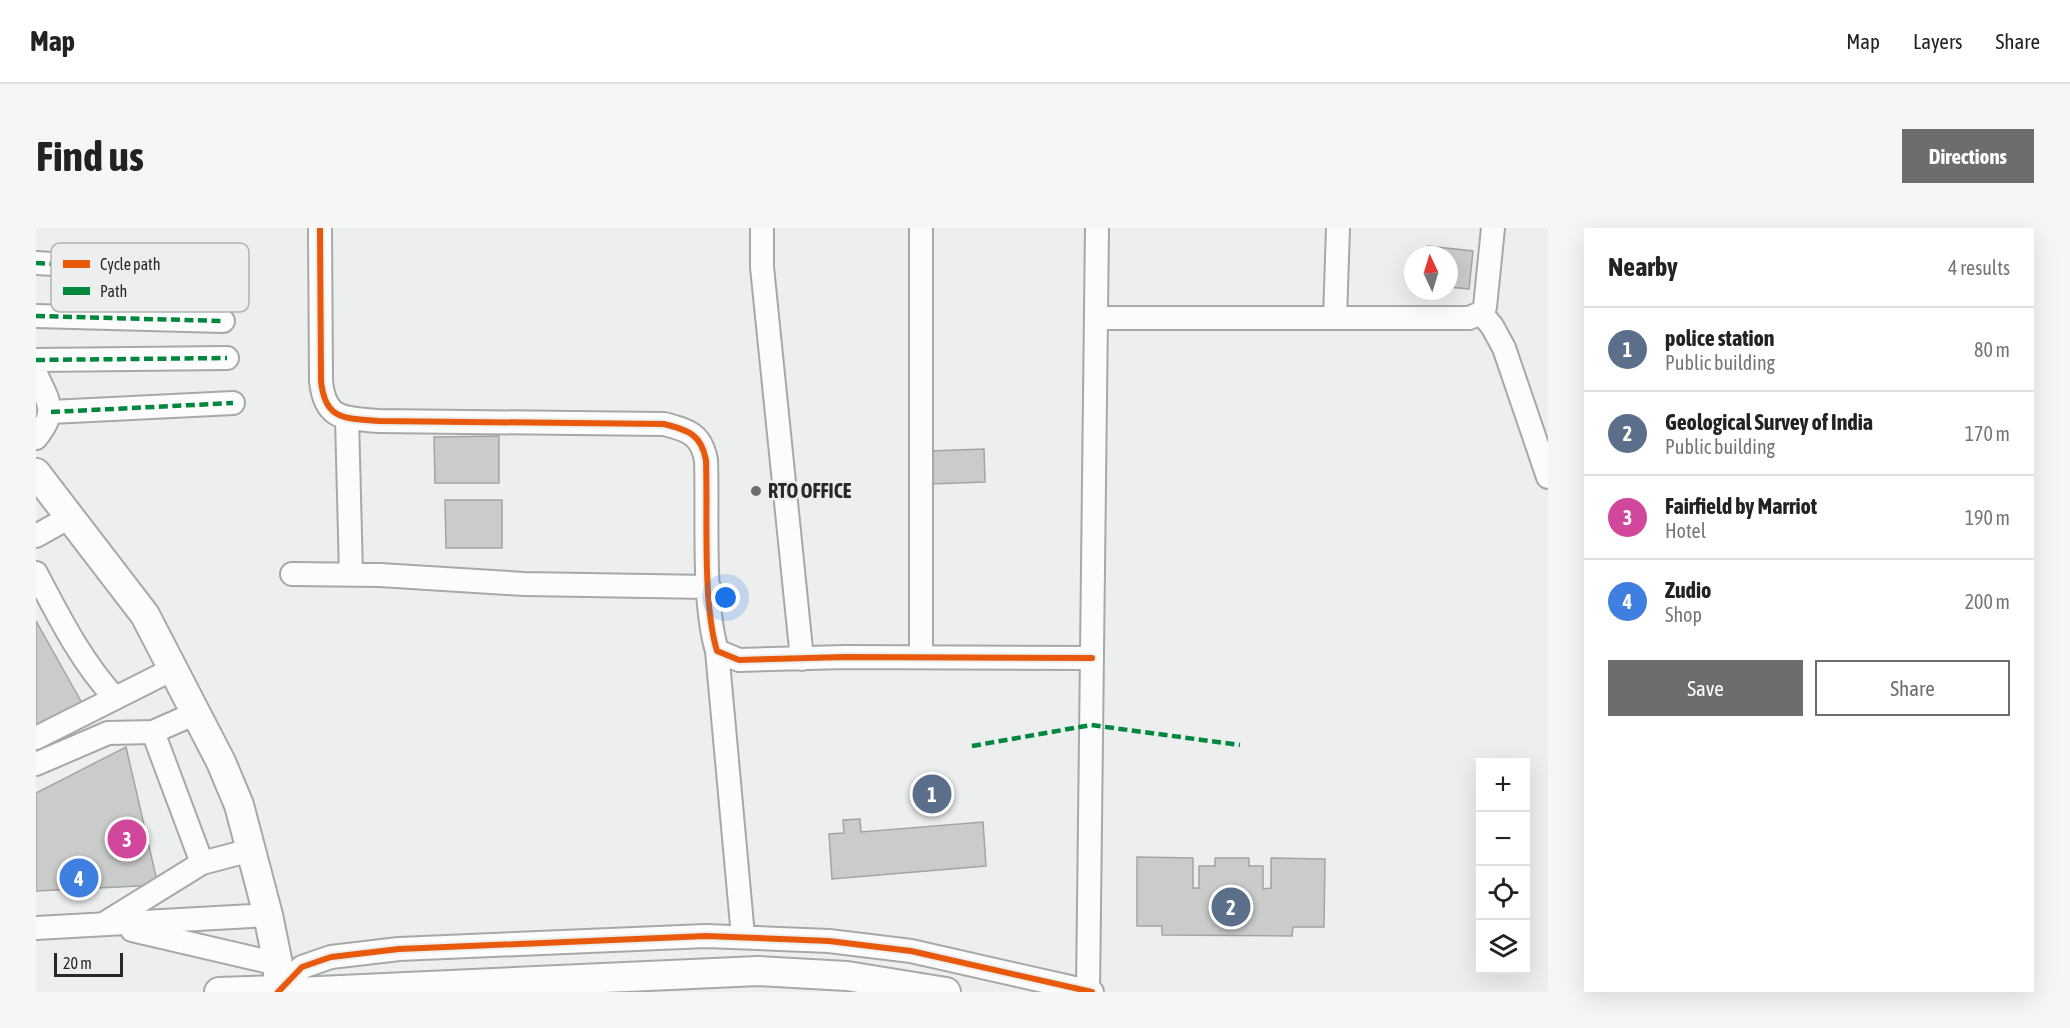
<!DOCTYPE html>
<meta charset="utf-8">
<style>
:root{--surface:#fff;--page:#f6f6f6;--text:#222;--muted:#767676;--line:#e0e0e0;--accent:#6c6e6d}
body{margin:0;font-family:"Asap Condensed",sans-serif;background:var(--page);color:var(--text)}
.controls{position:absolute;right:18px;bottom:18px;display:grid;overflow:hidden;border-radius:0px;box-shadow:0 6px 24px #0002}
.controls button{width:54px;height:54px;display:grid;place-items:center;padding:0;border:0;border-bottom:2px solid var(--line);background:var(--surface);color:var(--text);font:30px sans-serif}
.compass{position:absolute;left:1368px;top:18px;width:54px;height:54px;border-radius:50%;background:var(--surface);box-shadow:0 6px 24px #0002;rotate:356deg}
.scale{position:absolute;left:18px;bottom:15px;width:69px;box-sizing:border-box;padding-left:6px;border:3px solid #272928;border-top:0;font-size:16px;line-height:21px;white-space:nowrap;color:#272928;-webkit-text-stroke:4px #ecefee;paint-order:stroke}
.you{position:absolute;left:690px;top:370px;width:21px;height:21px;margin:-15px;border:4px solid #fff;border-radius:50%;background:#1a73e8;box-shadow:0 0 0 9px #1a73e833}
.badge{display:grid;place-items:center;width:39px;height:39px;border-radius:50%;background:var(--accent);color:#fff;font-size:20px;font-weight:700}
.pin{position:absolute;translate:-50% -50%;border:3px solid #fff;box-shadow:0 2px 6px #0006}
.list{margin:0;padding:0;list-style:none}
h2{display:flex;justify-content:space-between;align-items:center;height:78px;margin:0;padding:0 24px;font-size:26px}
h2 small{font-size:20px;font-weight:400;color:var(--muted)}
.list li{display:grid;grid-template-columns:39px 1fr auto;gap:18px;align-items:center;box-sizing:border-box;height:84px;padding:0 24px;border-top:2px solid var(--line)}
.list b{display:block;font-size:22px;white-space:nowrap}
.list p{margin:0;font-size:20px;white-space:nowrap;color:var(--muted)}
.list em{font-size:20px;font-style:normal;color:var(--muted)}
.actions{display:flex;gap:12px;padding:18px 24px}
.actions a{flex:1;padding:14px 0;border:2px solid var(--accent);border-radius:0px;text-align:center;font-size:21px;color:var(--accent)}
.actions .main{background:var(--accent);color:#fff}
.icon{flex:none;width:33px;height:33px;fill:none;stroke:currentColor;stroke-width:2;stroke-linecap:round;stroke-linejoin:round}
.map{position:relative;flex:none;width:1512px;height:764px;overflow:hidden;border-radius:0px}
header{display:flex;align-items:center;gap:36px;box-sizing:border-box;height:84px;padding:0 30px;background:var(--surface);border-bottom:2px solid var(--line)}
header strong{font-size:28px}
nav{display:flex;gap:33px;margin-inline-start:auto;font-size:21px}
.intro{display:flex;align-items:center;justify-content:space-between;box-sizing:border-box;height:144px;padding:0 36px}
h1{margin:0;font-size:42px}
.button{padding:15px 27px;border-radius:0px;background:var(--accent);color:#fff;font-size:21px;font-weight:700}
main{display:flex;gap:36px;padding:0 36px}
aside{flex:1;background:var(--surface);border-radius:0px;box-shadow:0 6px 24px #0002}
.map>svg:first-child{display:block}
.building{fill:#cacbcb;stroke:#a3a4a4;stroke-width:1.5}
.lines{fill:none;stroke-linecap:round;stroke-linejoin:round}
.minor-casing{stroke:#a7a8a8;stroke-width:26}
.major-casing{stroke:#a7a8a8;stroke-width:32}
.minor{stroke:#fcfcfc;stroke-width:22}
.major{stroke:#fcfcfc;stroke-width:28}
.quiet{stroke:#00873e;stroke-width:4.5;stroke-dasharray:9 4.5;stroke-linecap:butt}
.cycleway-casing{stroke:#ecefee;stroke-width:10}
.cycleway{stroke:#e8590c;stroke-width:6}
.poi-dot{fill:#6c6e6d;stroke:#ecefee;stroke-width:2}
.labels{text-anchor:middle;stroke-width:5;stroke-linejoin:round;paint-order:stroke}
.poi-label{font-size:20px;font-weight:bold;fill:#272928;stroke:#ecefee;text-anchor:start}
.key{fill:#ecefee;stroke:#b1b4b3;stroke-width:1.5}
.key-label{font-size:16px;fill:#272928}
</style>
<header>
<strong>Map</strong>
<nav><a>Map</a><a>Layers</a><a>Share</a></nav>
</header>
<div class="intro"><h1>Find us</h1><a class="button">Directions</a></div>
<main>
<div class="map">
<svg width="1512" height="764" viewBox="0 0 1512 764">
<rect width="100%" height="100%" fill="#edeeee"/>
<path class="building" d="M1392 18 1437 23 1433 61 1413 59V27H1392Z
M463 208V255H399L398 209Z
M948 221 949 254 894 256 893 223Z
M409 272H466V320H410Z
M0 393 46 475 0 500Z
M90 519 122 657 0 663V565Z
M824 591 825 604 947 594 950 638 796 651 793 606 808 605 807 592Z
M1101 629 1157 630V660H1163V638H1179V630H1213V638H1227V661L1235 660V630L1289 631 1288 699H1257L1256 708 1126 707V698H1101Z"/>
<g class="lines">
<g class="minor-casing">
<path id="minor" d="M284 0 285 153C289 193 309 190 343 193L628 196C652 202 665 206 670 232 672 285 666 373 681 423L703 432 809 429 1056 430
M726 0V39L766 431
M0 35 172 45
M1445 85 1456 98 1468 120 1512 249
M0 88 187 93
M1060 90H1433L1445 85 1449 79 1457 0
M1299 90 1302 0
M0 132 191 130
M0 146C13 175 22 183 0 210
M15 184 197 175
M311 190 315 346
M0 308 34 289
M0 345C23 389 45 433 79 470
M256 346 344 347 488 356 673 359
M681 423 707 708
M885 429V0
M117 504 166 635 215 622
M0 510 137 441
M0 536 72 505 117 504 160 485
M69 695 166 635
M0 700 232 687
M96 702 242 736
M242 764 266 739 295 729 363 721 670 708 793 713 875 723 1056 764
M1052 764 1061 0"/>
</g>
<g class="major-casing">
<path id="major" d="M0 245 109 387 185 534 203 577 232 687 242 736V762
M183 764 242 762 261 764 722 743 811 748 910 764"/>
</g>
<use href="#minor" class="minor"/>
<use href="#major" class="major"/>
<path class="quiet" d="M0 35 172 45
M0 88 187 93
M0 132 191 130
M15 184 197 175
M936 518 1055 497 1204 517"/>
<g class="cycleway-casing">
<path id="cycleway" d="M284 0 285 153C289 193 309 190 343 193L628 196C652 202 665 206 670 232 672 285 666 373 681 423L703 432 809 429 1056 430
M242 764 266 739 295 729 363 721 670 708 793 713 875 723 1056 764"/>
</g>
<use href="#cycleway" class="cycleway"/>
</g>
<circle class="poi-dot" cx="720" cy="263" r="6"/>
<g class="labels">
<g class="poi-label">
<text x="732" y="270">RTO OFFICE</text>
</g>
</g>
<rect x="15" y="15" width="198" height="69" rx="9" class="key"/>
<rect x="27" y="32" width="27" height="8" fill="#e8590c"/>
<rect x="27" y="59" width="27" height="8" fill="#00873e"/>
<g class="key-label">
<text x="64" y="42">Cycle path</text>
<text x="64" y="69">Path</text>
</g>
</svg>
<div class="controls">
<button>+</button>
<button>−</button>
<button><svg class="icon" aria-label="locate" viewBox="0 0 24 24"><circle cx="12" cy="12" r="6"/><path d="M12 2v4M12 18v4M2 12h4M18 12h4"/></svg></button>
<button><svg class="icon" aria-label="layers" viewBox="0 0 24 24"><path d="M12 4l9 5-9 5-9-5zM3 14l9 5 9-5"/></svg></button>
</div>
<svg class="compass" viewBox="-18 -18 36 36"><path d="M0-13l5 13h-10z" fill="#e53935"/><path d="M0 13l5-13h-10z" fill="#767676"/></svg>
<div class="scale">20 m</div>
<div class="you"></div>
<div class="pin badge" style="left:896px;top:566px;background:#5c6f8a">1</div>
<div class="pin badge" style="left:1195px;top:679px;background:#5c6f8a">2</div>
<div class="pin badge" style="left:91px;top:611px;background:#d1479c">3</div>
<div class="pin badge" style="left:43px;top:650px;background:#3f7fe0">4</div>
</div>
<aside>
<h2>Nearby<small>4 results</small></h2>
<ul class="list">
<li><span class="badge" style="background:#5c6f8a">1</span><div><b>police station</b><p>Public building</p></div><em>80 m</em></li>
<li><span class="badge" style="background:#5c6f8a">2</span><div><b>Geological Survey of India</b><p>Public building</p></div><em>170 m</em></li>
<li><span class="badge" style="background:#d1479c">3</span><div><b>Fairfield by Marriot</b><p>Hotel</p></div><em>190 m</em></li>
<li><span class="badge" style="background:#3f7fe0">4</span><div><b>Zudio</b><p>Shop</p></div><em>200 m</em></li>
</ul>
<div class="actions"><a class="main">Save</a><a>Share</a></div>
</aside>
</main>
